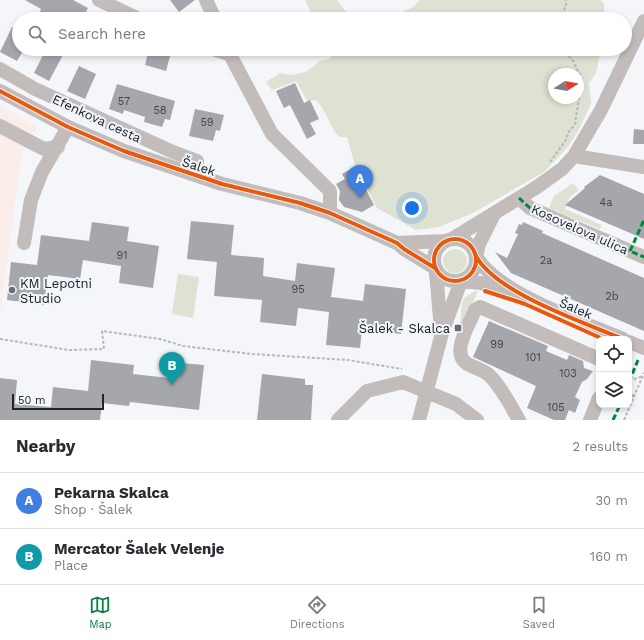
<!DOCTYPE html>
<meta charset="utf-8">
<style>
:root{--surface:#fff;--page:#f7f7f7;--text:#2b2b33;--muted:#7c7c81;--line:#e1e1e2;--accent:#0b8043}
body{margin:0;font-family:"Work Sans",sans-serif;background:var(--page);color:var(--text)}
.controls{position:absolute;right:12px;bottom:12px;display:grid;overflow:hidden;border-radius:8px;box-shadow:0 2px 6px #0003}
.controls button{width:36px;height:36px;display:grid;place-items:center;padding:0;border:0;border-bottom:1px solid var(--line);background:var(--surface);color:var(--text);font:20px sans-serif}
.compass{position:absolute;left:548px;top:68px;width:36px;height:36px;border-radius:50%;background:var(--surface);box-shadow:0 2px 6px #0003;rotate:79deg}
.scale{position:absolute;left:12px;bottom:10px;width:92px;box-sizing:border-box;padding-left:4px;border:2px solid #222325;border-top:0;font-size:11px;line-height:14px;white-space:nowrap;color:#222325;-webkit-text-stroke:3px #f1f6fc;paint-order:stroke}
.you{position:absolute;left:412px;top:208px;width:14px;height:14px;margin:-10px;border:3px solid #fff;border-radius:50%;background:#1a73e8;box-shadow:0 0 0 6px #1a73e833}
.badge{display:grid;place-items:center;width:26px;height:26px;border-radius:50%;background:var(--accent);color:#fff;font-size:13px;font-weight:700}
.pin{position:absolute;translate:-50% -33px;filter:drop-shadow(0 1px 2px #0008)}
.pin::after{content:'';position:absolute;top:21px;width:14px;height:12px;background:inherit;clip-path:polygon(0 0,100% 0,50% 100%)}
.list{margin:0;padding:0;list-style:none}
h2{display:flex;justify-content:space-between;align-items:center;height:52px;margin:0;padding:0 16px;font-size:17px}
h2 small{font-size:13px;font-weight:400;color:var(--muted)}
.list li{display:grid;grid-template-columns:26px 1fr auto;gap:12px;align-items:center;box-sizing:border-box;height:56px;padding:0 16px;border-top:1px solid var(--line)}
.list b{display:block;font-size:15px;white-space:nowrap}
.list p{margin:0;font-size:13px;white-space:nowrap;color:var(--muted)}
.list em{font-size:13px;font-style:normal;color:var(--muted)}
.icon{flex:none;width:22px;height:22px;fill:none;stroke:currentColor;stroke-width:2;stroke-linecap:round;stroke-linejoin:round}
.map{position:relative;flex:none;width:644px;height:420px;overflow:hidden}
.search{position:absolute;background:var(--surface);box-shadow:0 2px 6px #0003;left:12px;right:12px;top:12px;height:44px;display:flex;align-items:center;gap:10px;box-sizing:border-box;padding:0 14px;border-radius:22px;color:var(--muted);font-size:15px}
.sheet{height:164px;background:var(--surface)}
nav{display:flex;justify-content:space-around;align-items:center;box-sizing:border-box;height:56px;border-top:1px solid var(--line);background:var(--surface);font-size:11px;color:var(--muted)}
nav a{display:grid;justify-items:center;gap:2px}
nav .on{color:var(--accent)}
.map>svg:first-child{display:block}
.commercial{fill:#faedea}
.green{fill:#dde2d2;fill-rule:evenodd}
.building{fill:#a6a6ad}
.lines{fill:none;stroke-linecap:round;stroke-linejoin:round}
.path{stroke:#b9b7b8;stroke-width:2;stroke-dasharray:3 2;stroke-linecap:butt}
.minor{stroke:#c2bcbb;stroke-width:14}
.quiet{stroke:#00873e;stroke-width:3;stroke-dasharray:6 3;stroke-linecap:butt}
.cycleway-casing{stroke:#f1f6fc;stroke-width:6}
.cycleway{stroke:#e8590c;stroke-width:4}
.poi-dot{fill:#6c6d6f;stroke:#f1f6fc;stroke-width:1.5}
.labels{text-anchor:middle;stroke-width:4;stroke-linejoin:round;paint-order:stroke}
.number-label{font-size:11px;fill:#434447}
.street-label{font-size:13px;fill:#222325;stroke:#f1f6fc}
.poi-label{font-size:13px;fill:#222325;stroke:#f1f6fc;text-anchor:start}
</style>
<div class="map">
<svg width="644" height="420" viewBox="0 0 644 420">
<rect width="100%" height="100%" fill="#f4f6f9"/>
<path class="commercial" d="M0 106 37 127 22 153 0 313Z"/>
<path class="green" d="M305 0H337L347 13C372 14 403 21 420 0H601L604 4V19H314Z
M327 49H601L596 73 589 83 591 104 578 131 568 147 544 172 473 213 439 227 416 230 377 208 355 165 347 137H339C329 126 327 111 316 100L307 101 296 81 272 90 266 82 280 73 292 75 306 72 320 61 331 58ZM554 74H578V98H554Z
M573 183 579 190 570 197 565 209 602 225 600 229 549 208 554 196Z
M443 261a12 12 0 1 1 24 0a12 12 0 1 1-24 0Z
M178 274 199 277 193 318 172 314Z
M475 291H478L463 324 460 323C462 315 460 307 464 298Z"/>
<path class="building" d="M25 0H73L88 8 82 19H53L40 12 41 9Z
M170 0H195L179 12Z
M12 27 19 31V49H24L17 61 0 52Z
M46 49H51L63 55 49 81 34 73Z
M149 49H172L166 71 145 65Z
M79 66 96 74 85 99 67 91Z
M295 83 304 103 310 100 319 119 310 123 316 134 307 139 290 105 284 108 276 91Z
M117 84 175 101 170 120 165 119 162 127 144 122 145 117 124 110 123 114 109 109Z
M195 109 224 115 220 131 216 130 213 141 189 136Z
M634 129 644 130V144H633Z
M354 167 374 205 362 212 344 207 339 200 340 191 336 184 345 179 342 174Z
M600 175 644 194V239L565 205 585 188 584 187Z
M191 221 234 225 231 255 264 258 263 276 295 281 297 263 335 268 331 297 363 301 365 284 406 289 401 334 362 329 360 348 326 345 329 312 298 308 296 326 260 322 262 300 214 296 217 262 187 259Z
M92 222 129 227 127 241 159 246 153 288 119 283 121 266 83 260 80 279 48 275 44 305 7 300 11 262 37 265 41 235 89 241Z
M523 222 543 231 542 233 644 278V331L511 273 495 252 507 258 518 234 515 233 519 224 522 225Z
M489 321 548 346 546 351 567 360 569 355 583 361 584 368 593 371 587 379 582 382 575 397 580 400 575 413 569 410 565 420H554L527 408 536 386 473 357Z
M91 360 134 365 133 374 169 378 170 362 204 365 199 410 130 402 129 406 102 403 100 420H0V378L17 380 15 404 51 407 53 387 88 391Z
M262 374 305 379V385H313L311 420H257Z"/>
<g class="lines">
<path class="path" d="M559 19 566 6V0
M550 162 566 140 568 133 575 124 582 79 572 59 559 49
M0 339 69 350 104 349 102 331 160 339 183 346 252 354 348 360 402 369
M629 381 643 376
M629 390 633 397
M624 420 644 373"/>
<path class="minor" d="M99 0 139 19
M206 0 215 19
M213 49 229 54
M227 49 272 134 330 191V213
M0 69 35 89 173 152 197 161
M0 91 68 127 124 151 222 184 300 203 330 213 397 243 404 249 435 268C439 290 438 312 442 333
M0 126 44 149 58 147
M574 156 644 167
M519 198 530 208 644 257
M494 214 479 244 476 256C496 293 583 322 623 339
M434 260a21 21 0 1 1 42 0a21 21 0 1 1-42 0Z
M452 239 537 187 562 169 574 156 601 110 644 21
M24 243 31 200 42 172 68 127
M397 243 446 241
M629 342 644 348
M338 420 367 391 403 382 456 404 477 420
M419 420 442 333 461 281 481 283 508 293
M519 420C510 405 503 389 490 376 484 370 474 368 466 363 451 351 470 324 475 310L480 307 599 359
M590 420 599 398"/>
<path class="quiet" d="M519 198 530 208 644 257
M630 251 644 220
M629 382 638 360
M613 420 620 405"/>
<g class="cycleway-casing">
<path id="cycleway" d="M0 91 68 127 124 151 222 184 300 203 330 213 397 243 404 249 435 268
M434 260a21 21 0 1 1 42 0a21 21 0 1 1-42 0Z
M476 256C496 293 583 322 623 339
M485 291 525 304 603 339"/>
</g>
<use href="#cycleway" class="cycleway"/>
</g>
<g class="poi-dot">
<circle cx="12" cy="290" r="4"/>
<rect x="454" y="324" width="8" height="8" rx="2"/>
</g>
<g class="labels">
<g class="number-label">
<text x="124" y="105">57</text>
<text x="160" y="114">58</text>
<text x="207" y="126">59</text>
<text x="606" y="206">4a</text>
<text x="122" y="259">91</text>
<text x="546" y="264">2a</text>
<text x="298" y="293">95</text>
<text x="612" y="300">2b</text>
<text x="497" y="348">99</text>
<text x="533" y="361">101</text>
<text x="568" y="377">103</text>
<text x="556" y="411">105</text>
</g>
<g class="street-label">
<text transform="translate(97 118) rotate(25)" y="5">Efenkova cesta</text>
<text transform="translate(199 166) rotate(18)" y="5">Šalek</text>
<text transform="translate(580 229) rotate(24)" y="5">Kosovelova ulica</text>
<text transform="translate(576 308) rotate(23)" y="5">Šalek</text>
</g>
<g class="poi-label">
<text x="20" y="288">KM Lepotni<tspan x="20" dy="15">Studio</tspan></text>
<text x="450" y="333" text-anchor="end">Šalek - Skalca</text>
</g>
</g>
</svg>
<div class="controls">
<button><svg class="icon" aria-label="locate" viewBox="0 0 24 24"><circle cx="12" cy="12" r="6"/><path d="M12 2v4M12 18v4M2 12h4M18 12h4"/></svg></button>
<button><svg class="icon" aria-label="layers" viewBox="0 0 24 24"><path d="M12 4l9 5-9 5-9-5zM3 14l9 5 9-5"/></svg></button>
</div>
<svg class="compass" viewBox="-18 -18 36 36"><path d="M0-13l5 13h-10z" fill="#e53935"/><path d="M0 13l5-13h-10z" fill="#7c7c81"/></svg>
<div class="scale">50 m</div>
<div class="you"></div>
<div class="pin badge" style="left:360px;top:198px;background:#3f7fe0">A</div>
<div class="pin badge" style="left:172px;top:385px;background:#0f9aa8">B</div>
<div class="search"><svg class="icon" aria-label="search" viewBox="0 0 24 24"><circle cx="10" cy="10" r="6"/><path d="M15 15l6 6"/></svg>Search here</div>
</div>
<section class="sheet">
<h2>Nearby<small>2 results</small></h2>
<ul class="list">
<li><span class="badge" style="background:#3f7fe0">A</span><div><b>Pekarna Skalca</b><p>Shop · Šalek</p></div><em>30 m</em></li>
<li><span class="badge" style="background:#0f9aa8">B</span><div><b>Mercator Šalek Velenje</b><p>Place</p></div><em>160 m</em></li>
</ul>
</section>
<nav>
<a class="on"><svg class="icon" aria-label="map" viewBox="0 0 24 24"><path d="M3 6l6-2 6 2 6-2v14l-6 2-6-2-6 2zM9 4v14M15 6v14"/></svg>Map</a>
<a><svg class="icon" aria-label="directions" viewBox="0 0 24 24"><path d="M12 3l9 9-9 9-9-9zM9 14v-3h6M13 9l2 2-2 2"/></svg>Directions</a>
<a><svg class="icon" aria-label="saved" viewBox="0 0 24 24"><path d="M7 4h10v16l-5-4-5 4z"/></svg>Saved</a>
</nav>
